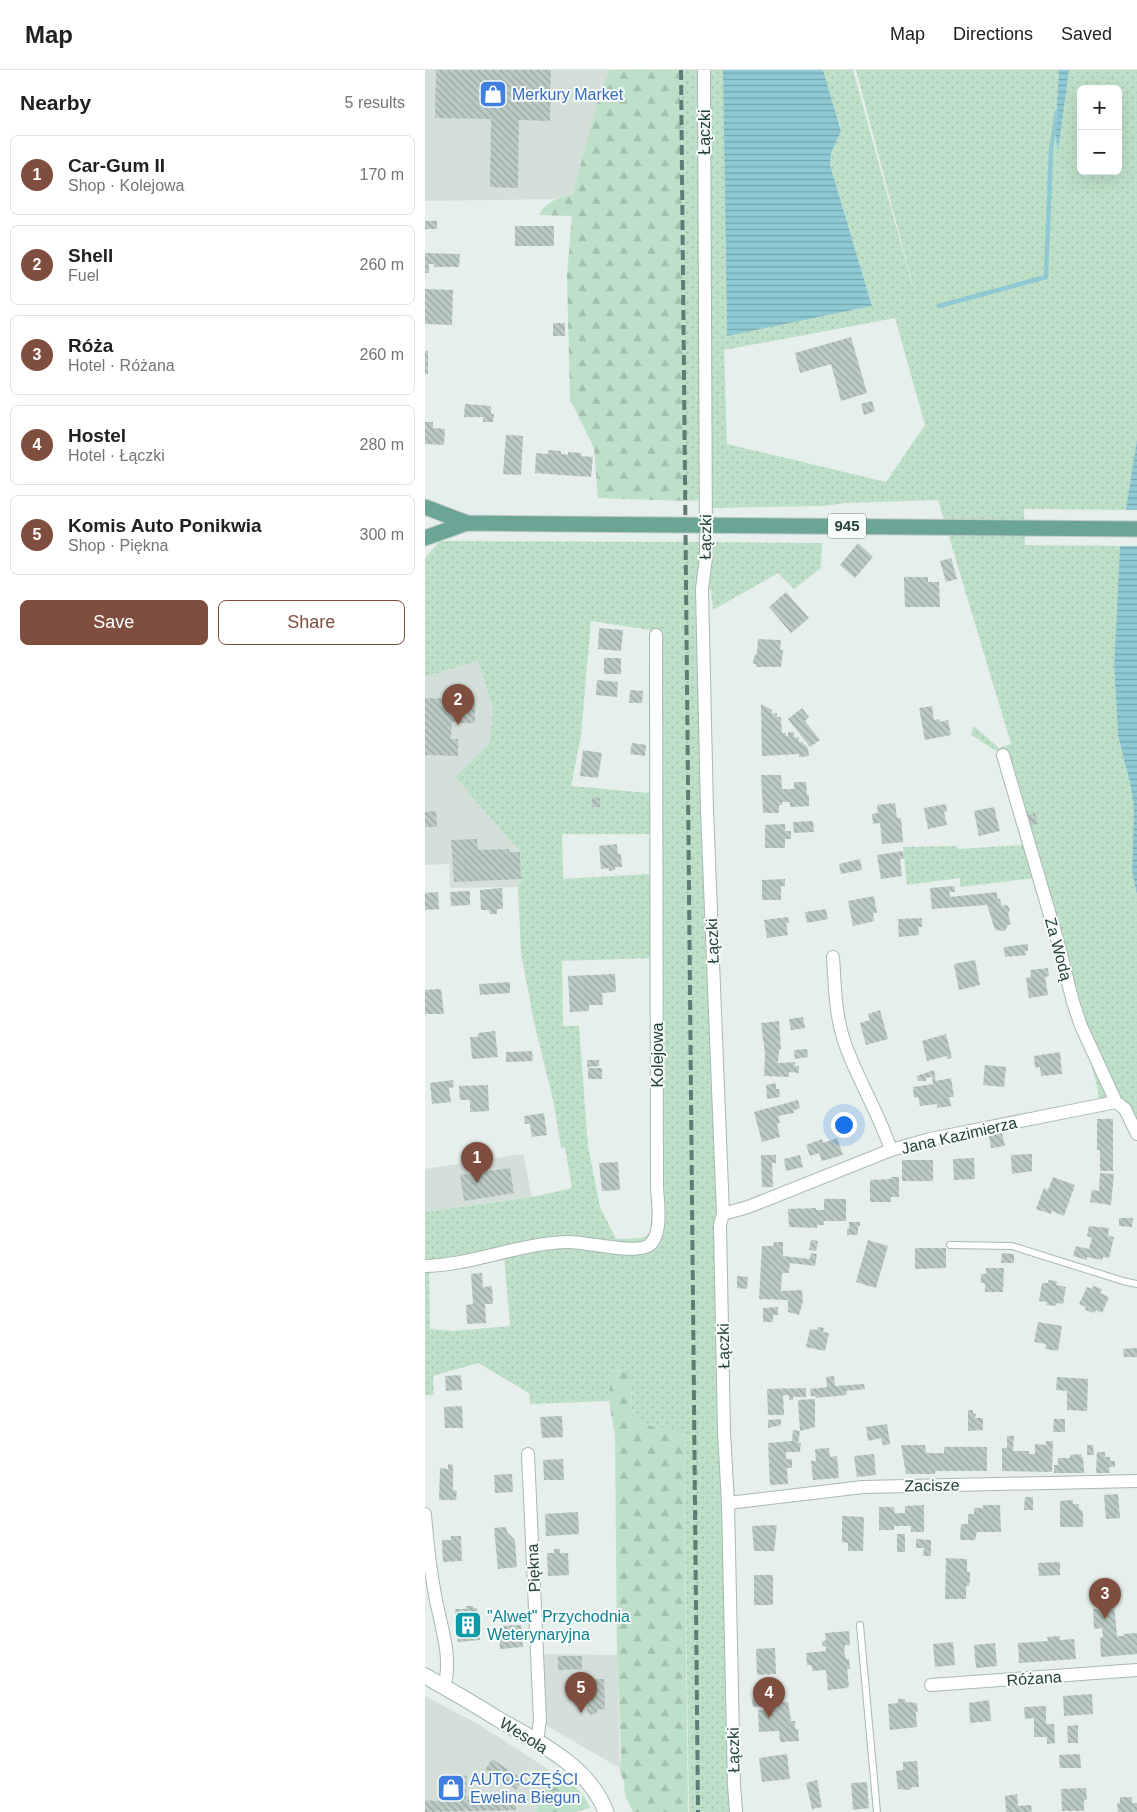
<!DOCTYPE html>
<meta charset="utf-8">
<style>
:root{--surface:#fff;--page:#f2f2f2;--text:#202124;--muted:#757577;--line:#e0e0e0;--accent:#7f4e3f}
body{margin:0;font-family:Helvetica,sans-serif;background:var(--page);color:var(--text)}
.controls{position:absolute;right:15px;top:15px;display:grid;overflow:hidden;border-radius:8px;box-shadow:0 5px 20px #0002}
.controls button{width:45px;height:45px;display:grid;place-items:center;padding:0;border:0;border-bottom:1px solid var(--line);background:var(--surface);color:var(--text);font:25px sans-serif}
.you{position:absolute;left:418px;top:1054px;width:18px;height:18px;margin:-12px;border:4px solid #fff;border-radius:50%;background:#1a73e8;box-shadow:0 0 0 8px #1a73e833}
.badge{display:grid;place-items:center;width:32px;height:32px;border-radius:50%;background:var(--accent);color:#fff;font-size:16px;font-weight:700}
.pin{position:absolute;translate:-50% -41px;filter:drop-shadow(0 1px 2px #0008)}
.pin::after{content:'';position:absolute;top:26px;width:18px;height:15px;background:inherit;clip-path:polygon(0 0,100% 0,50% 100%)}
.list{margin:0;padding:0;list-style:none}
h2{display:flex;justify-content:space-between;align-items:center;height:65px;margin:0;padding:0 20px;font-size:21px}
h2 small{font-size:16px;font-weight:400;color:var(--muted)}
.list li{display:grid;grid-template-columns:32px 1fr auto;gap:15px;align-items:center;box-sizing:border-box;height:80px;margin:0 10px 10px;padding:0 10px;border:1px solid var(--line);border-radius:8px}
.list b{display:block;font-size:19px;white-space:nowrap}
.list p{margin:0;font-size:16px;white-space:nowrap;color:var(--muted)}
.list em{font-size:16px;font-style:normal;color:var(--muted)}
.actions{display:flex;gap:10px;padding:15px 20px}
.actions a{flex:1;padding:11px 0;border:1px solid var(--accent);border-radius:8px;text-align:center;font-size:18px;color:var(--accent)}
.actions .main{background:var(--accent);color:#fff}
.map{position:relative;flex:none;width:712px;height:1742px;overflow:hidden}
header{display:flex;align-items:center;gap:30px;box-sizing:border-box;height:70px;padding:0 25px;background:var(--surface);border-bottom:1px solid var(--line)}
header strong{font-size:24px}
nav{display:flex;gap:28px;margin-inline-start:auto;font-size:18px}
main{display:flex}
aside{flex:1;background:var(--surface)}
.map>svg:first-child{display:block}
.built{fill:#d4dfda}
.grass{fill:url(#grass-dots);fill-rule:evenodd}
.forest{fill:url(#forest-firs)}
.water{fill:url(#water-rules)}
.pier{fill:#e6efeb}
.lines{fill:none;stroke-linecap:round;stroke-linejoin:round}
.stream{stroke:#8ec9d4;stroke-width:4.5}
.building{fill:url(#building-back-hatch)}
.lane-casing{stroke:#a8b8b2;stroke-width:8}
.street-casing{stroke:#a8b8b2;stroke-width:14}
.secondary-casing{stroke:#a4bbb3;stroke-width:17}
.primary-casing{stroke:#c2cac8;stroke-width:17}
.lane{stroke:#fff;stroke-width:6}
.street{stroke:#fff;stroke-width:12}
.secondary{stroke:#fff;stroke-width:15}
.primary{stroke:#6aa596;stroke-width:15}
.rail{stroke:#5f7d75;stroke-width:4;stroke-dasharray:10 5;stroke-linecap:butt}
.primary-bridge-casing{stroke:#c2cac8;stroke-width:17;stroke-linecap:butt}
.primary-bridge{stroke:#6aa596;stroke-width:15}
.labels{text-anchor:middle;stroke-width:4;stroke-linejoin:round;paint-order:stroke}
.shield{fill:#f7fbf9;stroke:#637a73;stroke-width:1}
.shield-label{font-size:15px;font-weight:bold;fill:#24423a}
.shop-label{font-size:16px;fill:#366cbe;stroke:#f7fbf9;text-anchor:start}
.street-label{font-size:16px;fill:#24423a;stroke:#f7fbf9}
.culture-label{font-size:16px;fill:#0d838f;stroke:#f7fbf9;text-anchor:start}
</style>
<header>
<strong>Map</strong>
<nav><a>Map</a><a>Directions</a><a>Saved</a></nav>
</header>
<main>
<aside>
<h2>Nearby<small>5 results</small></h2>
<ul class="list">
<li><span class="badge">1</span><div><b>Car-Gum II</b><p>Shop · Kolejowa</p></div><em>170 m</em></li>
<li><span class="badge">2</span><div><b>Shell</b><p>Fuel</p></div><em>260 m</em></li>
<li><span class="badge">3</span><div><b>Róża</b><p>Hotel · Różana</p></div><em>260 m</em></li>
<li><span class="badge">4</span><div><b>Hostel</b><p>Hotel · Łączki</p></div><em>280 m</em></li>
<li><span class="badge">5</span><div><b>Komis Auto Ponikwia</b><p>Shop · Piękna</p></div><em>300 m</em></li>
</ul>
<div class="actions"><a class="main">Save</a><a>Share</a></div>
</aside>
<div class="map">
<svg width="712" height="1742" viewBox="0 0 712 1742">
<defs>
<pattern id="grass-dots" width="8" height="8" patternUnits="userSpaceOnUse" patternTransform="scale(1.25)"><rect width="8" height="8" fill="#bfe0c8"/><path d="M2 2h.1M6 6h.1" fill="none" stroke="#a4c1ad" stroke-width="1.8" stroke-linecap="round"/></pattern>
<pattern id="forest-firs" width="22" height="20" patternUnits="userSpaceOnUse" patternTransform="scale(1.25)"><rect width="22" height="20" fill="#bfe0c8"/><path d="M5 1l3.5 6h-7zM16 11l3.5 6h-7z" fill="#a4c1ad"/></pattern>
<pattern id="water-rules" width="6" height="5" patternUnits="userSpaceOnUse" patternTransform="scale(1.25)"><rect width="6" height="5" fill="#8ec9d4"/><path d="M0 2.5h6" fill="none" stroke="#74a5ad"/></pattern>
<pattern id="building-back-hatch" width="6" height="6" patternUnits="userSpaceOnUse" patternTransform="scale(1.25)"><rect width="6" height="6" fill="#bbcac4"/><path d="M-1 5l2 2M0 0l6 6M5-1l2 2" fill="none" stroke="#98a6a0"/></pattern>
</defs>
<rect width="100%" height="100%" fill="#e6efeb"/>
<path class="built" d="M0 0H185L174 24 148 124 130 129 0 131Z
M53 591 68 638 65 672 30 707 95 782 96 809 93 817 25 818 24 794 0 795V607Z
M98 1084 107 1127 0 1142V1099Z
M118 1584 192 1585 195 1698 120 1655Z
M0 1626 53 1654 126 1701 111 1742H0Z"/>
<path class="grass" d="M256 0H298L302 265 447 236 405 95 406 83 416 60 398 0H428L495 243 431 0H634L630 62 633 79 644 0H712V369L701 440 599 439 600 475 695 476 689 595 693 666 705 713 709 738 707 801 712 825V1064L691 1032 673 1028V1020L656 956 610 808 535 817V808L482 815 478 777 532 776 533 779 599 775 578 685 546 665 549 656 574 678 586 674 513 430 420 433 400 436 281 438 280 430 260 431ZM656 19H693V101H656ZM470 248 500 355 461 412 302 374 299 280Z
M15 471 281 472 311 1742H264L259 1400 262 1366C244 1358 229 1358 211 1351L207 1340V1322L200 1302 185 1301 184 1331 105 1334 104 1323 53 1293 8 1306 9 1325H0V1202L4 1201 5 1259 28 1261 85 1256 79 1186 0 1196V1142L107 1127 147 1118 140 1077 136 1078 129 1034 109 952 96 883 93 817 96 809 95 782 30 707 65 672 68 638 53 591 0 607V488ZM166 551 225 560 224 723 146 716 156 666ZM225 764V804L138 809 137 764ZM227 888 228 1145 225 1162 218 1168 191 1169 175 1137 163 1076 154 956H138L137 891Z
M284 472 397 473 396 498 369 519 353 503 288 540 286 520H282Z"/>
<path class="forest" d="M185 0H256L260 431 173 428 169 378 145 329 142 205 147 146 114 145C121 131 134 128 148 124L174 24Z
M185 1301 200 1302 206 1307 207 1340 211 1351C229 1358 244 1358 262 1366L259 1400 263 1742H208L200 1726 199 1711 195 1703 196 1684 192 1585 190 1366 184 1331Z
M126 1701C143 1710 157 1719 165 1738L150 1742H111Z"/>
<path class="water" d="M298 0H398L416 61 406 83 405 95 447 236 302 266Z
M634 0H644L633 81 630 62Z
M712 369V825L707 801 709 738 705 713 693 666 689 595 695 476Z"/>
<path class="pier" d="M698 440H712V476H692Z"/>
<g class="lines">
<path class="stream" d="M514 236 621 207 626 80 632 42"/>
</g>
<path class="building" d="M11 0H126L125 51 94 50 93 118 65 117 66 49 10 48Z
M0 151H12V159H0Z
M90 156H129V176H90Z
M0 183 35 184 34 197H9V194H4V203H0Z
M0 219 28 220 27 255 0 254Z
M128 253H140V266H128Z
M426 267 442 323 416 331 406 294 375 303 370 283Z
M0 281H3V304H0Z
M447 331 450 341 439 345 436 334Z
M40 334 66 336V344H69L68 352H58V347H39Z
M0 352H8V358L20 359 19 375 0 374Z
M81 365 98 366 96 405 78 404Z
M123 380 136 381V384H140L143 385V382L156 383V386L168 387 166 407 110 403 111 383 123 384Z
M433 473 448 487 430 508 415 495Z
M526 488 532 509 521 512 515 491Z
M479 507H503V512H514L515 537H480Z
M361 522 384 548 366 563 344 537Z
M174 558 198 560 196 581 173 579Z
M333 569 356 570 355 580H358L356 597H331L332 595 328 593 329 587 332 583Z
M179 588H196V604H179Z
M172 610 193 612 192 627 171 625Z
M205 620 218 621 217 633H204Z
M0 628 32 629V652H27L26 669H33V686L0 685Z
M40 628 50 629V653H34V632L40 633Z
M336 634 347 640V644L352 643V647H356L357 663H361V666H363V662H369V668L374 667V672H377L383 678 384 686 374 687V684L337 686Z
M507 636 509 650 514 649 515 652 523 650 526 665 500 670 494 638Z
M377 638 384 647 380 651 395 670 385 677 363 649Z
M207 673 221 675 220 686 205 684Z
M158 680 177 683 173 708 155 706Z
M336 705H356L357 719H369V712H381L382 725H384V736L365 737V732H357V735H354V743H338Z
M167 727 175 728V737H167Z
M470 733 472 748H476L478 772 457 774 455 753 448 754 447 744 453 743 452 735Z
M521 734 522 741 519 742 522 755 503 759 499 738Z
M569 737 575 761 554 766 549 741Z
M11 741 12 757H0V742Z
M610 743 613 754 604 756 602 745Z
M388 751 389 762 369 763 368 752Z
M360 754V761H366V769H360V778H340V755Z
M52 769 53 780 84 779V782H95L96 809 29 812 26 770Z
M192 774 193 784H196L197 797H190V800L184 801V798L176 799 174 776Z
M478 781 479 789H475L477 806 456 809 452 785Z
M435 789 437 800 416 804 414 794Z
M360 809V816H356V830H337V810Z
M529 816 530 822H524L525 827 572 822V828L575 829 577 836 582 835 585 840 583 844 586 854 583 855 580 861 570 860 562 835 507 839 505 818Z
M77 818 78 839H72V844H65L64 840H56L55 820Z
M45 821V835L26 836 25 822Z
M13 822 14 839 0 840V823Z
M449 826 452 843H448L449 851 428 856 423 831Z
M401 839 403 849 382 853 380 842Z
M363 847 364 853H361L363 865 342 868 339 850Z
M497 848V857H493L494 865 474 867 473 849Z
M603 874V881H600L601 885 580 887 579 877Z
M550 890 555 915 534 920 529 894Z
M623 898 624 906 620 907 623 925 604 928 601 908 606 907 605 900Z
M190 904 191 922 177 923 178 935H164V941L145 942 143 906Z
M85 912V923L55 925 54 914Z
M16 919 19 944H0V920Z
M455 940 463 969 441 975 435 953 445 950 443 944Z
M378 947 380 958 366 960 364 949Z
M354 951 356 979 354 980 353 993 370 992V996H374V1003L364 1002V1007L339 1006 340 984 336 953Z
M70 961 73 987 47 989 45 967H53V963Z
M521 964 527 988 523 989 522 986 502 991 497 971Z
M382 979 383 987 370 989 369 980Z
M107 981 108 991 81 992V982Z
M635 982 637 1004 616 1006 615 997 610 998 609 986Z
M162 990H174V996L162 997Z
M560 995 581 997 579 1017 558 1015Z
M163 998H177V1009H163Z
M509 1000 511 1011 526 1008 529 1027H524L526 1036 512 1038V1034L495 1036 493 1027 489 1028 488 1017 508 1014 507 1007 501 1008V1011H493L492 1006Z
M28 1010 29 1017 24 1018 26 1032 7 1034 5 1013Z
M351 1013V1019H354L355 1027 342 1029 341 1015Z
M63 1015 64 1041 45 1042V1030H35L34 1016Z
M373 1030 375 1038 369 1040V1043L353 1046 355 1053 352 1054 355 1067 337 1072 329 1042Z
M119 1043 122 1065 107 1067 105 1054H100L99 1046Z
M672 1049H688V1101H675V1080H672Z
M577 1063 580 1076 566 1078 564 1066Z
M412 1068 418 1085 397 1091 394 1083 385 1086 381 1075 397 1069 398 1073Z
M607 1084V1101L587 1104 586 1085Z
M336 1085H351V1093H347L348 1117H337Z
M375 1085 378 1097 361 1101 359 1089Z
M549 1088 550 1109 529 1110 528 1089Z
M477 1090H508V1111H477Z
M193 1092 195 1120 177 1121 174 1093Z
M85 1098 89 1123 39 1131 35 1105Z
M675 1103 689 1104 686 1135 665 1132 667 1120 674 1121Z
M466 1107H474V1127H466V1132H445V1110L466 1109Z
M628 1107 650 1115 639 1146 627 1141 626 1144 611 1139 619 1118 623 1120Z
M399 1129H421V1151H399V1155H392V1158L364 1157 363 1139 391 1138V1140H399Z
M694 1148H708L707 1157 694 1156Z
M424 1152H435V1156H433V1165H422V1159H424Z
M664 1156 684 1158 683 1166 689 1167 684 1188 678 1187 677 1190 662 1187V1190L648 1186 651 1176 664 1179 667 1168 662 1166Z
M386 1170 393 1171 391 1181 384 1180Z
M443 1170 463 1176 451 1218 431 1212Z
M349 1172H358V1186L385 1189 386 1183 392 1184 390 1196 365 1193 364 1203H357L356 1221 377 1220 378 1231 374 1245 363 1242V1230L334 1229 337 1176H348Z
M490 1178H521V1198L490 1199Z
M577 1183 589 1184V1193H576Z
M561 1198H579L578 1222H560V1213H556V1204H561Z
M57 1203 58 1217 67 1216 68 1234H60L61 1253 42 1254 41 1235 48 1234 46 1204Z
M312 1206 323 1207 322 1219 312 1218Z
M623 1210 632 1211 631 1215 641 1217 638 1234 632 1233 631 1236 621 1235 622 1232 614 1231 617 1213H623Z
M668 1216 677 1219 675 1223 684 1227 677 1243 671 1240 669 1243 660 1240 661 1237 654 1234 662 1217 667 1219Z
M353 1237V1245H348V1252H338V1238Z
M613 1252 637 1256 633 1281 620 1279 621 1274 609 1272Z
M393 1257 399 1258 398 1262 404 1263 400 1281 381 1277 385 1259 392 1260Z
M712 1278V1287H699L698 1279Z
M36 1305 37 1320 21 1321 20 1306Z
M409 1306 410 1316 439 1314 440 1319 421 1321 422 1325 391 1328 390 1326H386L385 1319 402 1317 401 1307Z
M632 1307 663 1309 662 1341 642 1340V1321L631 1320Z
M381 1318V1327H368V1330H364V1325H358L359 1345H343L342 1319Z
M390 1329V1357L375 1361 373 1330Z
M37 1336 38 1358H20L19 1337Z
M543 1340H548V1343L551 1344 550 1348H558V1360L543 1361Z
M137 1346 138 1367 117 1368 115 1347Z
M356 1349V1355L343 1358V1350Z
M629 1349H640V1362H628Z
M462 1354 465 1374 458 1375 456 1368 443 1371 441 1357Z
M368 1360 375 1361 373 1373H376L375 1382H361V1389H367V1398H362L363 1414 345 1415 343 1373 367 1371Z
M582 1366H589L588 1381H604V1384H610V1374L621 1375V1371H628L627 1402 577 1401V1378H582Z
M476 1375H500L501 1383H519V1377H562V1401H510V1404H481Z
M662 1375H668L669 1385H662Z
M404 1378 405 1387 412 1386 414 1408 388 1410 386 1391H391L390 1379Z
M672 1382H680V1387H685V1391H690V1397H684L685 1403H671Z
M449 1384 451 1405 432 1407 429 1386Z
M656 1384V1387H658L659 1403H629V1395H633V1388H645V1385Z
M138 1389 139 1410H119L118 1390Z
M23 1394 28 1395V1420L32 1421 31 1430H14L15 1398 23 1399Z
M87 1404 88 1422 70 1423 69 1405Z
M693 1424 695 1448 681 1449 679 1425Z
M600 1427H608V1440H599Z
M648 1430V1434H654V1438L658 1442V1457H635V1431Z
M499 1435V1462H486V1456H469V1460H454V1437H469L470 1443H480V1436Z
M558 1435H575L576 1462H552L550 1470H535L536 1454H543V1444H549V1438H558Z
M153 1442 154 1464 121 1466 120 1444Z
M417 1446 439 1447 438 1481H423V1473L417 1472Z
M352 1455 349 1481H329L327 1456Z
M81 1457 82 1462 90 1470 92 1497 73 1499 69 1458Z
M472 1464H480V1482H472Z
M26 1466H36L37 1491 18 1492 17 1470H26Z
M491 1469 506 1470V1486H498L499 1478H491Z
M129 1479H135V1483H143L144 1505 123 1506 122 1483H129Z
M521 1488 542 1489V1502H545V1509L544 1516H541V1529H520Z
M635 1492V1505L614 1506 613 1493Z
M329 1505H348V1535H329Z
M687 1511 692 1566H699L698 1564 712 1563V1584L676 1587 675 1568 678 1567 677 1558 669 1559 668 1539H673L671 1512Z
M41 1536H48L49 1538H52L55 1570 33 1572 30 1539H41Z
M96 1555 98 1577 75 1579 74 1556Z
M424 1561 425 1575H420L419 1581 421 1589H424L425 1599H422L424 1615 422 1618 403 1620 401 1600 388 1601 386 1595H382L381 1583 401 1581V1577L397 1575V1572L401 1570 400 1563Z
M635 1566V1570L649 1569 651 1589 594 1593 593 1573 623 1571 622 1567Z
M528 1572 530 1595 510 1597 508 1574Z
M570 1573 572 1596 551 1598 549 1575Z
M350 1578 351 1604 332 1605 331 1579Z
M133 1586H157V1599L133 1600Z
M148 1609H179L180 1639 172 1640V1643L165 1645 162 1640V1637L151 1636 148 1633V1625L145 1624V1615L148 1614Z
M667 1624 668 1644 639 1646 638 1626Z
M350 1628V1633L363 1632 366 1651H370V1659H373L374 1671 355 1672 354 1661 334 1662 333 1640H341V1636L328 1637 327 1629Z
M473 1629H480V1632L492 1633 493 1642H491L492 1657 465 1660 463 1634 473 1633Z
M564 1630 566 1651 545 1653 544 1633Z
M621 1636V1654H629L630 1673 622 1674V1667H609V1648L600 1649 599 1637Z
M653 1655V1673H643L642 1656Z
M362 1684 365 1709 337 1712 334 1688Z
M655 1684 656 1698H635L634 1685Z
M67 1689 98 1709 91 1720 60 1700Z
M492 1691 494 1717H487L485 1720 473 1719 471 1701 478 1700V1692Z
M21 1704 42 1706 41 1731 42 1732 43 1726 90 1725 91 1740 0 1742V1730L20 1732Z
M392 1710 397 1737 387 1739 381 1713Z
M442 1712 444 1738 428 1740 426 1713Z
M661 1718 662 1730H659V1741H637L636 1719Z
M592 1724 593 1736 606 1735 607 1742H581L580 1726Z
M695 1727H707V1733H712V1742H693L692 1733H695Z"/>
<g class="lines">
<g class="lane-casing">
<path id="lane" d="M525 1175 587 1176 698 1211 712 1214
M435 1555 452 1742"/>
</g>
<g class="street-casing">
<path id="street" d="M279 0 281 488 277 519 282 740 298 1144 295 1155 299 1362 303 1433 309 1715 311 1742
M578 685 632 869 648 932 656 956 691 1032 700 1039 712 1064
M408 887C410 915 410 944 419 971 432 1009 454 1043 466 1080
M298 1144 323 1137 466 1080 505 1069 691 1032
M0 1196C48 1195 94 1173 143 1172 163 1172 207 1184 223 1176 238 1167 233 1132 232 1118L231 565
M103 1384 115 1650 112 1672
M303 1433 438 1417 712 1411
M0 1444C2 1471 5 1498 10 1525 15 1554 28 1587 19 1617
M506 1615 712 1600"/>
</g>
<g class="secondary-casing">
<path id="secondary" d="M0 1606C25 1620 49 1634 73 1649 113 1672 164 1696 181 1742"/>
</g>
<g class="primary-casing">
<path id="primary" d="M0 437 42 453
M0 468 42 453 133 454"/>
</g>
<use href="#lane" class="lane"/>
<use href="#street" class="street"/>
<use href="#secondary" class="secondary"/>
<use href="#primary" class="primary"/>
<path class="rail" d="M256 0 273 1742"/>
<g class="primary-bridge-casing">
<path id="primary-bridge" d="M133 454 712 459"/>
</g>
<use href="#primary-bridge" class="primary-bridge"/>
</g>
<defs>
<g id="shop-square" transform="scale(1.4375)"><rect x="-9" y="-9" width="18" height="18" rx="4" fill="#3f7fe0" stroke="#f7fbf9"/><path d="M-5-2.5h2.3a2.7 3.5 0 0 1 5.4 0H5L5.5 6h-11ZM-1.5-2.5h3a1.5 2.3 0 0 0-3 0Z" fill="#fff"/></g>
<g id="building-square" transform="scale(1.4375)"><rect x="-9" y="-9" width="18" height="18" rx="4" fill="#0f9aa8" stroke="#f7fbf9"/><path d="M-4-6H4V6H1V3H-1V6H-4ZM-2.5-4.3h1.7v1.8h-1.7ZM.8-4.3h1.7v1.8H.8ZM-2.5-1h1.7V.8h-1.7ZM.8-1h1.7V.8H.8Z" fill="#fff"/></g>
</defs>
<g fill-rule="evenodd">
<use href="#shop-square" x="68" y="24"/>
<use href="#building-square" x="43" y="1555"/>
<use href="#shop-square" x="26" y="1718"/>
</g>
<g class="labels">
<rect class="shield" x="403" y="443.5" width="38" height="25" rx="4"/>
<g class="shield-label">
<text x="422" y="461">945</text>
</g>
<g class="shop-label">
<text x="87" y="30">Merkury Market</text>
<text x="45" y="1715">AUTO-CZĘŚCI<tspan x="45" dy="18">Ewelina Biegun</tspan></text>
</g>
<g class="street-label">
<text transform="translate(279 62) rotate(-90)" y="6">Łączki</text>
<text transform="translate(280 467) rotate(-89)" y="6">Łączki</text>
<text transform="translate(287 871) rotate(-92)" y="6">Łączki</text>
<text transform="translate(634 879) rotate(75)" y="6">Za Wodą</text>
<text transform="translate(232 985) rotate(-90)" y="6">Kolejowa</text>
<text transform="translate(534 1065) rotate(-13)" y="6">Jana Kazimierza</text>
<text transform="translate(298 1276) rotate(-91)" y="6">Łączki</text>
<text transform="translate(507 1415) rotate(-1)" y="6">Zacisze</text>
<text transform="translate(108 1498) rotate(-93)" y="6">Piękna</text>
<text transform="translate(609 1608) rotate(-4)" y="6">Różana</text>
<text transform="translate(99 1665) rotate(32)" y="6">Wesoła</text>
<text transform="translate(308 1680) rotate(-91)" y="6">Łączki</text>
</g>
<g class="culture-label">
<text x="62" y="1552">"Alwet" Przychodnia<tspan x="62" dy="18">Weterynaryjna</tspan></text>
</g>
</g>
</svg>
<div class="controls">
<button>+</button>
<button>−</button>
</div>
<div class="you"></div>
<div class="pin badge" style="left:52px;top:1113px">1</div>
<div class="pin badge" style="left:33px;top:655px">2</div>
<div class="pin badge" style="left:680px;top:1549px">3</div>
<div class="pin badge" style="left:344px;top:1648px">4</div>
<div class="pin badge" style="left:156px;top:1643px">5</div>
</div>
</main>
